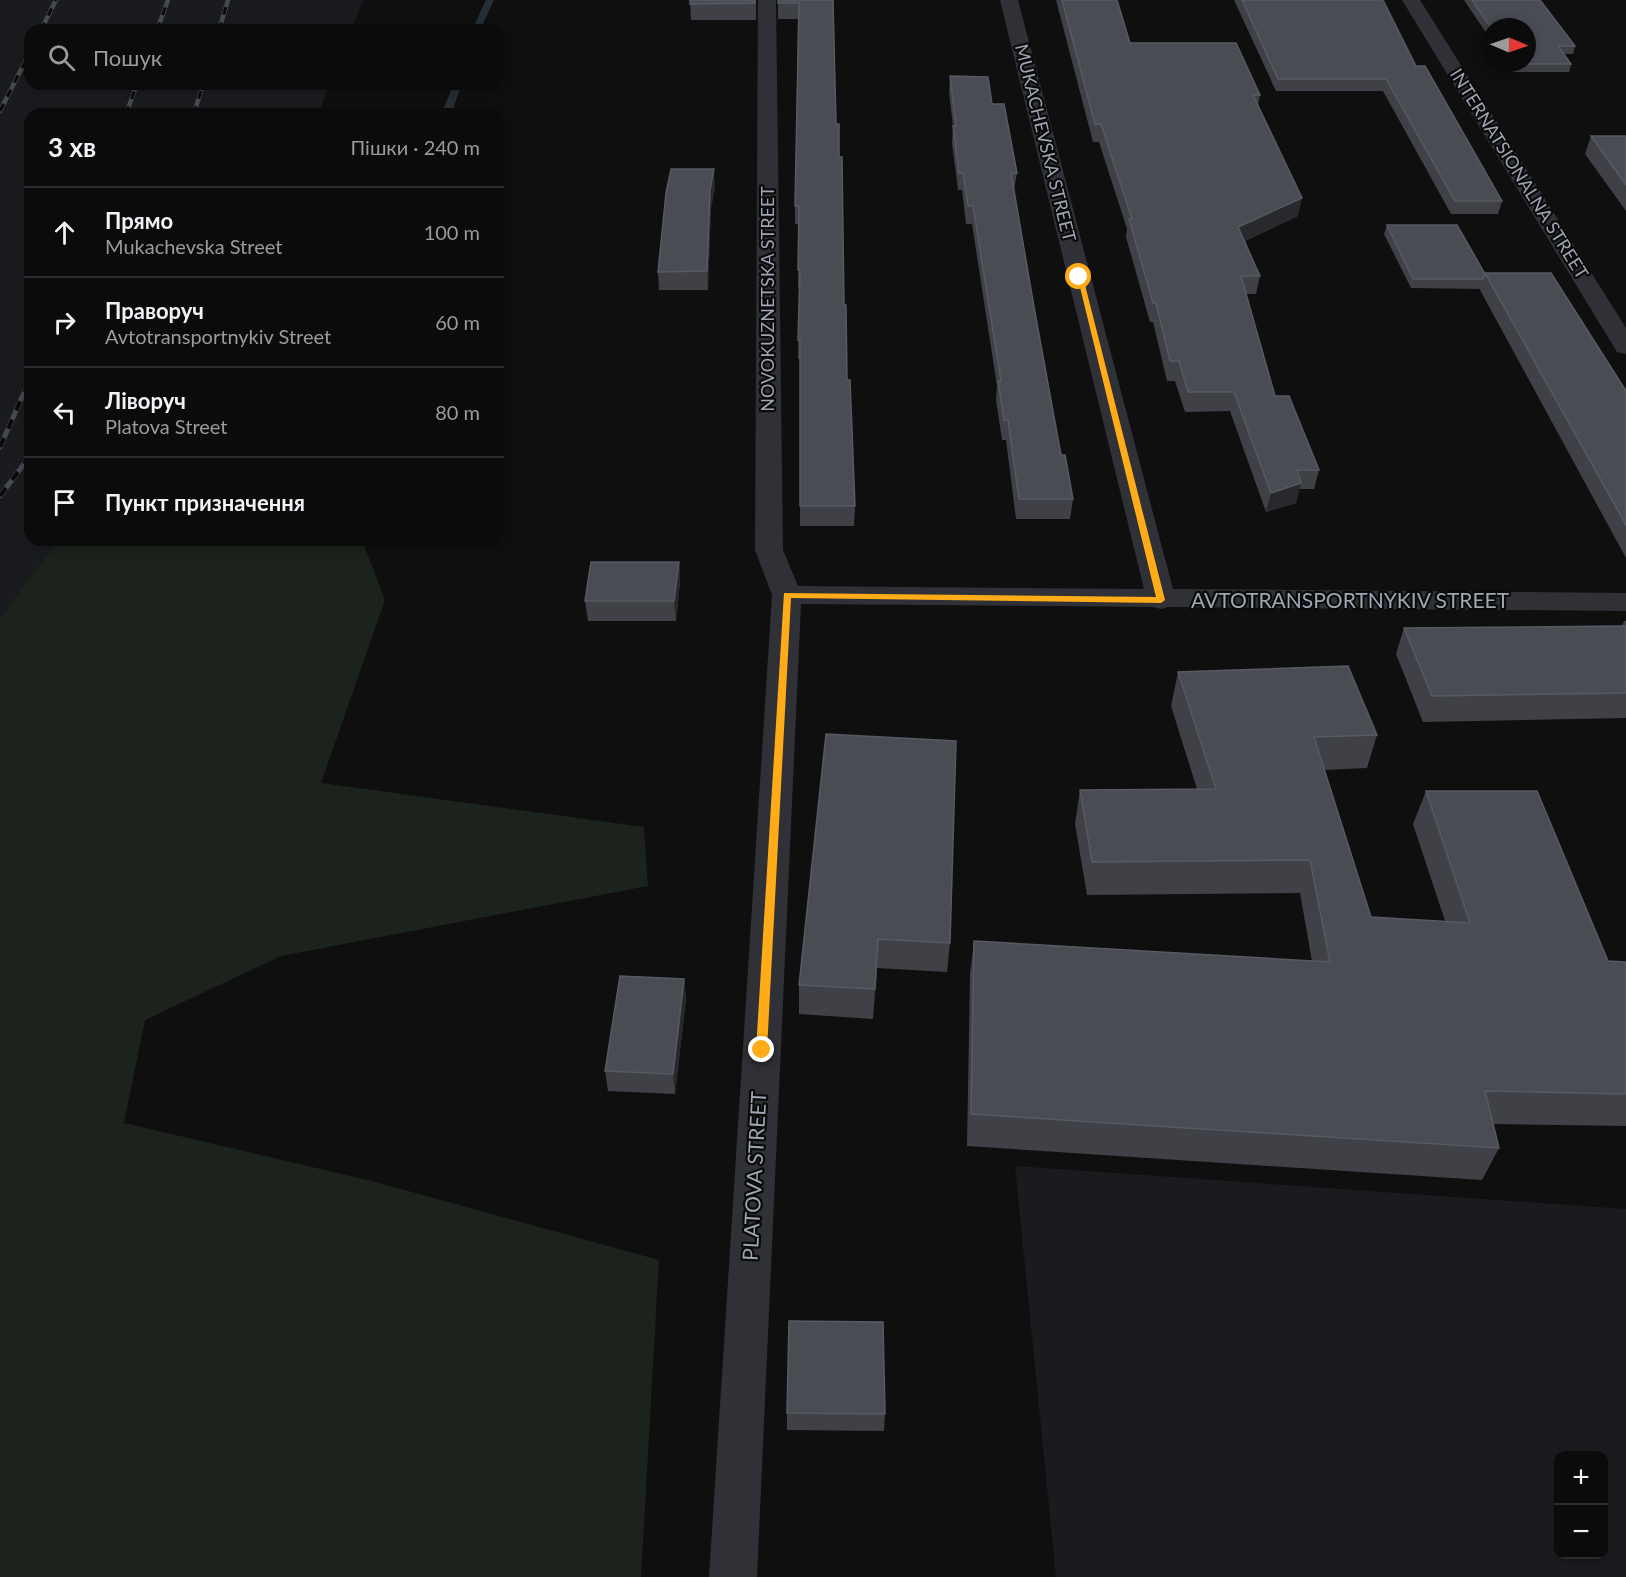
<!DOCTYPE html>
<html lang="uk">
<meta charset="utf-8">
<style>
:root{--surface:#0b0b0c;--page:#19191a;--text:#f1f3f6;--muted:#9a9b9d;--line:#2b2b2d}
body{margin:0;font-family:Lato,sans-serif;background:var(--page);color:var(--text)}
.controls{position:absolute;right:18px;bottom:18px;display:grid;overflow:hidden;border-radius:12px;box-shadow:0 3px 9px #0003}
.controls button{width:54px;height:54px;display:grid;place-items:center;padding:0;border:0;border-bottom:2px solid var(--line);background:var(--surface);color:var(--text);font:30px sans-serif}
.compass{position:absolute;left:1482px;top:18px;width:54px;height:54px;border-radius:50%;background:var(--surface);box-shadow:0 3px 9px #0003;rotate:92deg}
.stop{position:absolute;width:18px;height:18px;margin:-14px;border:4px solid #ffac18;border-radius:50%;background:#fff}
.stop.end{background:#ffac18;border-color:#fff;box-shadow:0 2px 6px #0008}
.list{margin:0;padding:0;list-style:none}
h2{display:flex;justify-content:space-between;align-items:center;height:78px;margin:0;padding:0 24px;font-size:26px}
h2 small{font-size:20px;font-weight:400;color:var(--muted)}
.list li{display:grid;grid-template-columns:39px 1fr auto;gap:18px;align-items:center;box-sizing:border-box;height:90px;padding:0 24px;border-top:2px solid var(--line)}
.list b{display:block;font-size:22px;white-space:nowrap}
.list p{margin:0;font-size:20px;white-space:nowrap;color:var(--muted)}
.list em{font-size:20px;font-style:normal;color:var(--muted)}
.icon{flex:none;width:33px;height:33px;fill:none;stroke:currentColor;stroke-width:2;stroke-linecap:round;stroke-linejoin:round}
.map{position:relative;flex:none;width:1626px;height:1577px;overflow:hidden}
.search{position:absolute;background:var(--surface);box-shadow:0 3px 9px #0003;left:24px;top:24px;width:480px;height:66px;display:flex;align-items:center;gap:15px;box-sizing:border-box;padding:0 21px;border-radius:18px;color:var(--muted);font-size:22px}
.panel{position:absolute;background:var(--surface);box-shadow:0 3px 9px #0003;left:24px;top:108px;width:480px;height:438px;border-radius:18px}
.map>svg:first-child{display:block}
.built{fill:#1a1b1e;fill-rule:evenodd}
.green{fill:#1b231c}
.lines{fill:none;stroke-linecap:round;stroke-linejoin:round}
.stream{fill:#242e35;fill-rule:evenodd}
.street{fill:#303136;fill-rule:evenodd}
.rail-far1-casing{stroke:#46494f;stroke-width:4.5}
.rail-casing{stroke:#46494f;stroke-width:5}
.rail-far1{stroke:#0a0a0b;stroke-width:3;stroke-dasharray:8;stroke-linecap:butt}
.rail{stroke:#0a0a0b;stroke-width:4;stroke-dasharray:10;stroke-linecap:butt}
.wall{fill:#3f4147}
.shaded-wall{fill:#28292c}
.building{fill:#494c53;stroke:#575a62;stroke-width:1.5}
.route{fill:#ffac18}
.labels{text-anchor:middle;stroke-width:4.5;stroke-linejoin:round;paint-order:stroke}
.far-street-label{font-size:18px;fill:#9ea5b3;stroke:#0a0a0b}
.street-label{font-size:21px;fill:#9ea5b3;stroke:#0a0a0b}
</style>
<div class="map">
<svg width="1626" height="1577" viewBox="0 0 1626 1577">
<rect width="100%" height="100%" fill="#0f0f10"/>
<path class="built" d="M0 0H363L351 30H30V84H330L318 114H30V540H58L0 618Z
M1015 1166 1626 1209V1577H1056ZM1558 1456H1604V1554H1558Z"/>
<path class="green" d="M58 540H362L385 600 321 783 644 827 648 886 281 956 145 1020 124 1123 372 1181 659 1260 641 1577H0V618Z"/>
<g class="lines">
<path class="stream" d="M486 0H494L480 30H472Z
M454 84H462L451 114H441Z"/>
<path class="street" d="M758 0H776L783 550 798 586 1144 589 1000 0H1018L1173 589 1626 593V611L1168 607 1161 609 1153 607 801 604 757 1577H709L772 595 755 550Z
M1402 0H1420L1626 328V354L1617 352 1614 347Z"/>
<g class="rail-far1-casing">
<path id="rail-far1" d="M41 30 56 0
M157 30 168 0
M219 30 228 0
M0 111 30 52
M126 114 137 84
M194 114 203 84"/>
</g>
<g class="rail-casing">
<path id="rail" d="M0 447 30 379
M0 496 30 456"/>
</g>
<use href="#rail-far1" class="rail-far1"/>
<use href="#rail" class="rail"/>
</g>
<path class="wall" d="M690 0H756V20H691Z
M778 0H833L836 124 839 157 844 305 847 380 855 506 854 526H800V359H798L799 288H798V270L799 224H795V206L798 19H778Z
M1056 0H1117L1130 43 1260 95 1258 105 1298 216 1245 241 1260 276 1256 294H1246L1275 396 1319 470 1314 489H1299L1296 503 1266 512 1230 411 1185 412 1175 381H1167L1153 322H1150L1126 237 1127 229 1099 142H1093Z
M1234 0H1383L1416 66 1502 201 1498 214H1451L1383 91H1276Z
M1464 0H1540L1575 46 1573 54H1564L1571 64 1569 72H1513L1506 63H1527L1491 27V40Z
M950 76 992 104 1017 173 1014 190 1034 307 1061 455 1073 499 1070 519H1016L1006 440H1002L996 400 997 386 972 224H966L962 190H958L952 143 953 126 949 93Z
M1591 136H1626V211L1585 154Z
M715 187 711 208 708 290H659L658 272Z
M1387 225 1485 274V273L1626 391V558L1480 290 1481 289 1411 288 1384 234Z
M679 562 680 582 676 621H588L585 601Z
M1624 621H1626V718L1423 722 1396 654 1404 628 1622 626Z
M1178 672 1377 735 1367 768 1324 770 1371 917 1445 921 1413 824 1426 791 1608 961 1626 962V1126L1493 1124 1499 1148 1482 1180 967 1146 970 974 974 941 1312 961 1300 893 1087 895 1075 824 1080 790 1197 789 1171 706Z
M826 734 950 943 947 972 877 968 873 1019 799 1014V985Z
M684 979 686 999 675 1094 608 1091 605 1071Z
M787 1413 885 1414 884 1431 787 1430Z"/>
<path class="shaded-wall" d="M714 169 715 187 711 208 708 290 707 271 710 190Z
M1302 198 1298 216 1235 245 1238 227Z
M1301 483 1296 503 1266 512 1271 493Z
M679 562 680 582 676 621 674 601Z
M878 939 877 968 873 1019 875 989Z
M684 979 686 999 675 1094 673 1074Z"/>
<path class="building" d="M690 0H755V3L690 4Z
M778 0H833L836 124H839V157H842L844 305H846L847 380H850L855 506H800V340H798L800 270H798L799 206H795L799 3H778Z
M1062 0H1117L1130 43H1236L1260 95H1253L1302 198 1238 227 1260 276H1241L1275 396H1289L1319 470H1297L1301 483 1271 493 1234 392H1188L1179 361H1170L1156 303H1153L1129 219H1132L1101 124H1095Z
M1242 0H1383L1416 66H1425L1502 201H1455L1386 79H1278Z
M1472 0H1540L1575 46H1558L1571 64H1515V63H1527V27H1491V28Z
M950 76 988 77 992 104H1004L1017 173H1011L1034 307 1061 455H1065L1073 499H1019L1008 420H1004L998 381H1001L973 206H968L963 173H959L953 126H956Z
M1591 136H1626V185Z
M671 169H714L710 190 707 271 658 272 666 193Z
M1387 225H1457L1485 274 1483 279H1413Z
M1485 273H1551L1626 391V525Z
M591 562H679L674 601H585Z
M1626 626V693L1432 696 1404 628Z
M1348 666 1377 735 1314 737 1371 917 1470 923 1426 791H1537L1608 961 1626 962V1094L1485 1091 1499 1148 971 1114 974 941 1330 962 1310 860 1092 862 1080 790 1216 789 1178 672Z
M826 734 956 741 950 943 878 939 875 989 799 985Z
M620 976 684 979 673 1074 605 1071Z
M789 1321 883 1322 885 1414 787 1413Z"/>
<path class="route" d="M1077 275 1083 277 1165 600 1161 603 791 598 767 1050 762 1055 758 1054 756 1050 784 593 1156 597Z"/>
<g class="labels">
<g class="far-street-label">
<text transform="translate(1045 143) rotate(76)" y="6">MUKACHEVSKA STREET</text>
<text transform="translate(1519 174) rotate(58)" y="6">INTERNATSIONALNA STREET</text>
<text transform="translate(768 299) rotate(-90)" y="6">NOVOKUZNETSKA STREET</text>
</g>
<g class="street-label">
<text x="1350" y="608">AVTOTRANSPORTNYKIV STREET</text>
<text transform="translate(755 1176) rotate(-87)" y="7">PLATOVA STREET</text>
</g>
</g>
</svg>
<div class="controls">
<button>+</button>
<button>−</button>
</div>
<svg class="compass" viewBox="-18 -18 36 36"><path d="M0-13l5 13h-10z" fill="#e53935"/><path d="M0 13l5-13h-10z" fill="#9a9b9d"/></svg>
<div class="stop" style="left:1079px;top:277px"></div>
<div class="stop end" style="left:762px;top:1050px"></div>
<div class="search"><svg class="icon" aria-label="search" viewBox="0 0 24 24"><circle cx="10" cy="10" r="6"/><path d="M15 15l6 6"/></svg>Пошук</div>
<section class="panel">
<h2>3 хв<small>Пішки · 240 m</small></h2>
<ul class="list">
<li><svg class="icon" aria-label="ahead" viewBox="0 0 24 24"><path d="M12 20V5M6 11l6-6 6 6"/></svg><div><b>Прямо</b><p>Mukachevska Street</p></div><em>100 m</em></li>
<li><svg class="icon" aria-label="right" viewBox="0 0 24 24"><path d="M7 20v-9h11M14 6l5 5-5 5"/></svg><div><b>Праворуч</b><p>Avtotransportnykiv Street</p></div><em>60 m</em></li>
<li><svg class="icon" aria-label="left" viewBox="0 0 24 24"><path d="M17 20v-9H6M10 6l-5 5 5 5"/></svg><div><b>Ліворуч</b><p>Platova Street</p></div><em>80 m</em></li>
<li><svg class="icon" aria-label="arrive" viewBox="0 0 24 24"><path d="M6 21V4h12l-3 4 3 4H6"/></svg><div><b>Пункт призначення</b></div></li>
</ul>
</section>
</div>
